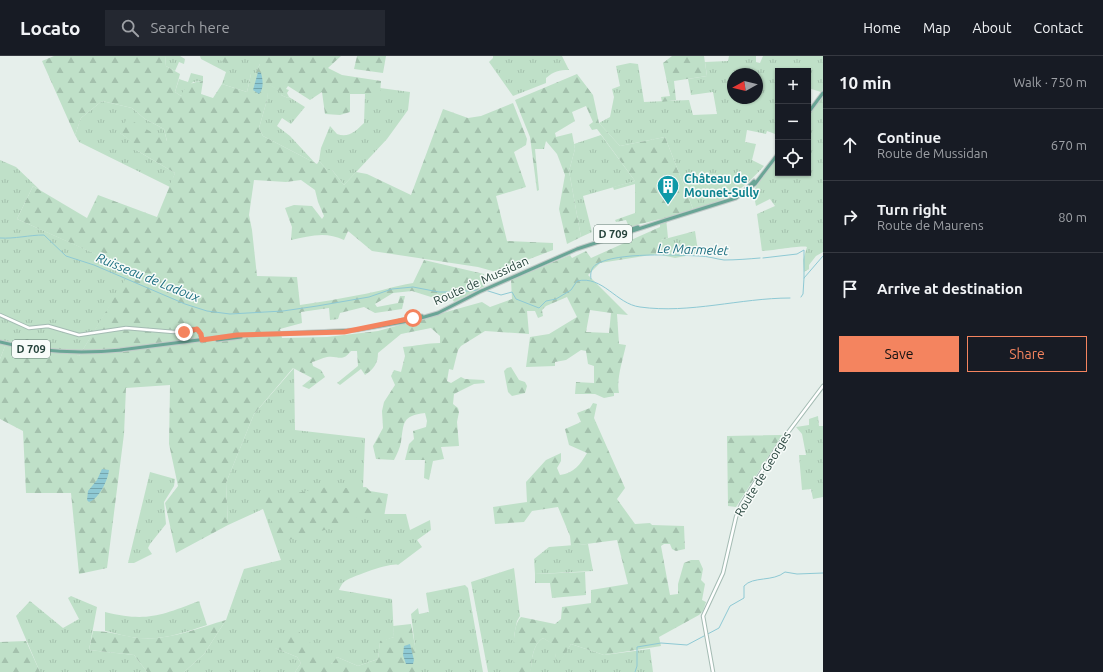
<!DOCTYPE html>
<meta charset="utf-8">
<style>
:root{--surface:#171b24;--page:#242831;--text:#f1f3f6;--muted:#9ea1a6;--line:#363941;--accent:#f4845f}
body{margin:0;font-family:Ubuntu,sans-serif;background:var(--page);color:var(--text)}
.controls{position:absolute;right:12px;top:12px;display:grid;overflow:hidden;border-radius:0px;box-shadow:0 1px 3px #0004}
.controls button{width:36px;height:36px;display:grid;place-items:center;padding:0;border:0;border-bottom:1px solid var(--line);background:var(--surface);color:var(--text);font:20px sans-serif}
.compass{position:absolute;left:727px;top:12px;width:36px;height:36px;border-radius:50%;background:var(--surface);box-shadow:0 1px 3px #0004;rotate:262deg}
.stop{position:absolute;width:12px;height:12px;margin:-9px;border:3px solid #f4845f;border-radius:50%;background:#fff}
.stop.end{background:#f4845f;border-color:#fff;box-shadow:0 1px 4px #0008}
.list{margin:0;padding:0;list-style:none}
h2{display:flex;justify-content:space-between;align-items:center;height:52px;margin:0;padding:0 16px;font-size:17px}
h2 small{font-size:13px;font-weight:400;color:var(--muted)}
.list li{display:grid;grid-template-columns:26px 1fr auto;gap:12px;align-items:center;box-sizing:border-box;height:72px;padding:0 16px;border-top:1px solid var(--line)}
.list b{display:block;font-size:15px;white-space:nowrap}
.list p{margin:0;font-size:13px;white-space:nowrap;color:var(--muted)}
.list em{font-size:13px;font-style:normal;color:var(--muted)}
.actions{display:flex;gap:8px;padding:12px 16px}
.actions a{flex:1;padding:9px 0;border:1px solid var(--accent);border-radius:0px;text-align:center;font-size:14px;color:var(--accent)}
.actions .main{background:var(--accent);color:#111}
.icon{flex:none;width:22px;height:22px;fill:none;stroke:currentColor;stroke-width:2;stroke-linecap:round;stroke-linejoin:round}
.map{position:relative;flex:none;width:823px;height:616px;overflow:hidden}
header{display:flex;align-items:center;gap:24px;box-sizing:border-box;height:56px;padding:0 20px;background:var(--surface);border-bottom:1px solid var(--line)}
header strong{font-size:19px}
nav{display:flex;gap:22px;margin-inline-start:auto;font-size:14px}
.search{width:280px;height:36px;background:var(--page);display:flex;align-items:center;gap:10px;box-sizing:border-box;padding:0 14px;border-radius:0px;color:var(--muted);font-size:15px}
main{display:flex}
aside{flex:1;background:var(--surface)}
.map>svg:first-child{display:block}
.grass{fill:url(#grass-tufts);fill-rule:evenodd}
.forest{fill:url(#forest-firs);fill-rule:evenodd}
.water{fill:url(#water-rules)}
.lines{fill:none;stroke-linecap:round;stroke-linejoin:round}
.stream{stroke:#8ec9d4;stroke-width:1}
.secondary-casing{stroke:#a4bbb3;stroke-width:4.5}
.primary-casing{stroke:#c2cac8;stroke-width:5}
.secondary{stroke:#fff;stroke-width:2.5}
.primary{stroke:#6aa596;stroke-width:3}
.route{stroke:#f4845f;stroke-width:5}
.labels{text-anchor:middle;stroke-width:3;stroke-linejoin:round;paint-order:stroke}
.shield{fill:#f7fbf9;stroke:#637a73;stroke-width:1}
.shield-label{font-size:11px;font-weight:bold;fill:#24423a}
.culture-label{font-size:12px;font-weight:bold;fill:#0d838f;stroke:#f7fbf9;text-anchor:start}
.street-label{font-size:12px;fill:#24423a;stroke:#f7fbf9}
.water-label{font-size:13px;font-style:italic;fill:#1c6f80;stroke:#f7fbf9}
</style>
<header>
<strong>Locato</strong>
<div class="search"><svg class="icon" aria-label="search" viewBox="0 0 24 24"><circle cx="10" cy="10" r="6"/><path d="M15 15l6 6"/></svg>Search here</div>
<nav><a>Home</a><a>Map</a><a>About</a><a>Contact</a></nav>
</header>
<main>
<div class="map">
<svg width="823" height="616" viewBox="0 0 823 616">
<defs>
<pattern id="grass-tufts" width="24" height="20" patternUnits="userSpaceOnUse"><rect width="24" height="20" fill="#bfe0c8"/><path d="M3 7l-1-3M5 7V3M7 7l1-3M15 17l-1-3M17 17v-4M19 17l1-3" fill="none" stroke="#a4c1ad"/></pattern>
<pattern id="forest-firs" width="22" height="20" patternUnits="userSpaceOnUse"><rect width="22" height="20" fill="#bfe0c8"/><path d="M5 1l3.5 6h-7zM16 11l3.5 6h-7z" fill="#a4c1ad"/></pattern>
<pattern id="water-rules" width="6" height="5" patternUnits="userSpaceOnUse"><rect width="6" height="5" fill="#8ec9d4"/><path d="M0 2.5h6" fill="none" stroke="#74a5ad"/></pattern>
</defs>
<rect width="100%" height="100%" fill="#e6efeb"/>
<path class="grass" d="M165 0H180L185 3 184 8 179 6 175 15 166 10Z
M200 0H260V8L255 18H251L247 36 222 28 226 16 201 3Z
M493 0H562L569 14C559 14 554 15 546 22V27L513 40 489 6 493 2Z
M729 0H756V6L760 7 763 0H823V34L821 36 808 32V15H778V79L767 75 766 78 747 74 745 86 756 88 752 104 764 110C740 136 727 145 693 153L665 81 620 90 599 67 610 61 614 41 612 33 620 30 616 10 630 7 638 8 644 46 689 44 693 59 717 58 713 36 691 39 688 23 707 20 705 6 728 5ZM733 18H757V42H733Z
M191 17 203 20V25L193 26 181 40 175 36 179 23 188 26Z
M268 28 283 36 281 39 288 42 289 41 305 51 291 68 282 62 277 70 290 80 315 107 263 80 259 72 267 44Z
M380 32 410 36 408 54 387 83 344 129 332 114H327L319 105 321 92 330 70 337 78C349 82 356 75 364 67L365 38H380Z
M823 40V196L816 200 809 209V213L804 216 803 204 807 191C801 189 772 195 762 195L757 158 775 150 770 143 756 150 753 135 778 100V117H808V60Z
M102 45 132 52 145 63 164 73 167 86 120 77 136 88V94L175 117 170 131 79 86 75 79 81 62Z
M601 79 635 125 583 140 592 176 581 181 569 115 575 93 574 88Z
M0 104 16 111 40 134 33 130 17 163 132 214 79 300 7 285 0 303Z
M695 175 698 195 671 197 663 194 661 184Z
M294 312 295 374 365 382 363 432 376 458H406L410 474 430 464 431 474 417 484 422 491 398 509C392 506 350 521 344 526 342 527 340 532 339 534L392 543 394 581 380 586 378 603 358 610 337 601 333 608 275 592 297 601 301 607 295 616H184L204 598 226 564 244 513 281 504 263 453 228 469 226 427 254 358Z
M818 360 819 370H823V441L813 443 811 433 802 434 799 399H806L802 378 796 371 809 369V363Z
M150 416 175 423 174 430 164 446 166 468 150 488 148 492 152 498 134 507H128Z
M588 488 593 515 535 518 534 503 549 491Z
M514 512 520 560 517 565 514 580V616H488L471 526Z
M465 529 468 532 483 616H418L411 558 418 552 419 558 429 556 426 537Z
M71 540 97 551 89 594 134 599 147 616H40L16 560 30 545 63 572 79 563 68 542Z
M199 545 207 569C186 576 161 585 138 582 127 581 116 577 105 575V556C146 566 160 560 199 545Z
M543 582 555 589 556 604 562 602 571 588 604 599 650 593 653 616H531C531 605 533 588 543 582Z"/>
<path class="forest" d="M54 0H165L166 10 180 18 175 36 181 40C185 29 192 26 203 25L201 38 213 42 222 28 247 36 251 18H255L260 8V0H341L328 12 342 19 381 25 380 38H350V56L340 59 325 58 322 36 310 44 288 30 286 33 289 34 287 37 289 41 288 42 281 39 282 36 269 29 267 44 259 72 263 80 317 108 319 105 327 114H332L344 129 356 116 367 118 411 139 443 53 468 62 481 60 513 47 527 83 526 89 514 96 526 131 496 140 507 185 553 187V194L496 216 478 211 372 195 348 175 344 184C326 175 309 180 291 184L292 171 285 152 294 149 312 150 322 163 324 160 318 146 315 134 301 124 286 126 254 124 249 159 252 174 257 220 297 221 300 249C320 246 339 243 359 239 378 236 394 230 413 227L424 204 484 218 485 230 454 246 450 239 431 241 412 235 393 237 375 248 377 251 398 247 400 240H405L402 253 375 257 364 251 340 257 338 263 330 264 329 252 301 256 302 267 280 273 282 282 327 281 378 275 482 246 490 251 512 243 511 224 570 199 572 202 586 195 591 202 660 171V163L629 171 626 164 616 166 615 164 635 157V128L614 134 613 131 635 125 597 73 592 74 589 69 593 66 586 50 572 56 575 65 555 77 556 81 572 77 575 93 569 115 581 181 567 188 559 153 565 119 557 98 546 85 544 93H535L539 134 537 135 530 81 515 44 577 18 593 39 599 67 620 90 665 81 693 153 666 162 668 182 661 184 663 194 671 197 701 195V197L675 202 657 198 600 207 588 219 628 259 617 258 619 288 626 289C623 303 616 324 619 337H614V340L604 342 595 338H575L576 326 594 327V310L588 308 586 295 581 294 566 304 555 306V310L526 311 530 281 549 278 577 261 567 241 546 250 542 254 543 260 538 262 535 255H527L529 278 485 275 461 290 458 294 453 314 449 313 447 325 451 327 461 321 465 323 484 324 485 327 474 328 454 338 453 348 458 352 459 356 457 366 459 390 441 391 444 403 433 405 429 424 424 422 425 404H405L409 388 414 383 413 375 426 371 427 365 425 357C402 360 404 366 401 386 400 392 397 398 394 404L376 403 373 390 383 372 382 355 384 346 395 329 391 320 394 314 401 316 405 300 403 291C416 290 427 287 440 287V280L431 272 401 278 378 297C378 307 374 313 365 319L361 313 340 329 337 327 358 310 357 295H351C342 307 338 299 327 301 322 302 317 305 312 306L313 310 321 314 325 321 309 333 302 330 312 322 293 312 254 358 226 427 228 469 176 497 165 447 178 430 169 388 170 329 126 332 124 378 107 512 79 518 71 437H26L23 375 0 363V303L7 285 37 282 79 300 131 214 17 163 33 130 87 162 98 139 157 161 175 117 136 94 135 88 120 77 127 62 167 85 164 73 145 63 132 52 102 45 81 62 75 79 42 5ZM590 254 611 257 609 277 586 276Z
M216 0H243L244 1C236 12 223 9 216 0Z
M357 0H386L383 17 354 13Z
M672 0H704L707 20 674 25 676 44 662 46 661 41 670 40 663 7Z
M511 311 519 324 525 326 527 330 525 337 512 340 508 336 504 315 507 312Z
M593 347 597 348 594 362 625 432 617 443 635 468 650 467 652 469 684 470 685 493 676 495 672 493 670 488H664L661 490 670 539 678 538V528L684 507 691 504H699L703 513 701 524 705 528 702 544 706 546 703 555 699 559 659 581 661 590 604 599 571 588 562 603 556 605 554 589 543 582C533 588 531 605 531 616H514C514 602 511 570 521 561L555 568 561 563 562 551 591 547V534L628 528 617 484 571 490 570 480 558 451 532 455 524 466 495 468 493 451 527 446 526 426 546 404 561 397V405L557 412 560 419C574 417 580 409 587 397L569 389 565 373 581 366 577 357 590 352Z
M782 379 736 451 728 450 727 380Z
M326 431 347 432 366 431 370 435 388 438 384 461 357 460 353 466 278 487 267 451 261 446V439L265 438 278 441Z
M585 516 586 539 552 542 550 527H535V518Z
M226 564 204 598 184 616H147L134 599 89 594 93 575C109 575 123 580 139 582 168 585 198 572 226 564Z
M290 567 332 608 337 601 358 610 378 603 380 585 394 581 393 570 411 568 419 612 418 616H295L301 607 297 601 275 592Z
M26 585 40 616H0V586Z"/>
<path class="water" d="M258 16 261 17C263 24 264 33 259 38L253 34Z
M102 413 109 414C108 424 99 443 89 446L87 444 88 435 97 424Z
M410 588 414 604 413 608H406L403 599 404 590Z"/>
<g class="lines">
<path class="stream" d="M0 182C15 183 29 179 44 179L66 200 94 209 185 248 207 255 230 258 283 255 317 250 369 241 392 233 413 231 439 236H453L480 234
M763 202 797 198 804 194V222
M591 223C590 218 591 211 597 208 617 196 676 199 699 200 708 200 716 203 724 204 736 204 748 203 760 202
M485 234 501 239 512 236 516 243 539 252 546 245 556 243 571 234 577 225C603 219 616 248 640 251 690 258 740 242 790 242
M801 241 803 238 804 222 823 200
M635 616 637 610V591L661 587 687 589 719 572 730 550 744 542V530C753 520 773 526 785 516L797 518 823 517"/>
<g class="secondary-casing">
<path id="secondary" d="M0 259 29 272 48 270 79 279 126 272 174 276 194 273 199 275 202 285
M713 616 703 560 723 517 736 461 741 449 777 391 823 330"/>
</g>
<g class="primary-casing">
<path id="primary" d="M808 57 823 37
M746 133 754 125
M669 163 736 142 755 128 778 98
M596 184 638 171
M479 236 577 193 669 163
M399 265 422 260
M217 284 241 281
M0 286C41 297 80 298 122 294
M120 294 230 280 357 274 414 264 438 257 481 235"/>
</g>
<use href="#secondary" class="secondary"/>
<use href="#primary" class="primary"/>
</g>
<g class="lines">
<path class="route" d="M184 276 197 273 201 278 202 284 237 279 344 276 413 262"/>
</g>
<defs>
<g id="building-pin" transform="scale(1.15)"><path d="M0 17L-7.5 6A9.5 9.5 0 1 1 7.5 6Z" fill="#0f9aa8" stroke="#f7fbf9"/><path d="M-4-6H4V6H1V3H-1V6H-4ZM-2.5-4.3h1.7v1.8h-1.7ZM.8-4.3h1.7v1.8H.8ZM-2.5-1h1.7V.8h-1.7ZM.8-1h1.7V.8H.8Z" fill="#fff"/></g>
</defs>
<g fill-rule="evenodd">
<use href="#building-pin" x="668" y="130"/>
</g>
<g class="labels">
<g class="shield">
<rect x="594" y="169" width="38" height="18" rx="3"/>
<rect x="12" y="284" width="38" height="18" rx="3"/>
</g>
<g class="shield-label">
<text x="613" y="182">D 709</text>
<text x="31" y="297">D 709</text>
</g>
<g class="culture-label">
<text x="684" y="127">Château de<tspan x="684" dy="14">Mounet-Sully</tspan></text>
</g>
<g class="street-label">
<text transform="translate(481 225) rotate(-24)" y="4">Route de Mussidan</text>
<text transform="translate(763 418) rotate(-59)" y="4">Route de Georges</text>
</g>
<g class="water-label">
<text transform="translate(693 193) rotate(2)" y="5">Le Marmelet</text>
<text transform="translate(148 221) rotate(22)" y="5">Ruisseau de Ladoux</text>
</g>
</g>
</svg>
<div class="controls">
<button>+</button>
<button>−</button>
<button><svg class="icon" aria-label="locate" viewBox="0 0 24 24"><circle cx="12" cy="12" r="6"/><path d="M12 2v4M12 18v4M2 12h4M18 12h4"/></svg></button>
</div>
<svg class="compass" viewBox="-18 -18 36 36"><path d="M0-13l5 13h-10z" fill="#e53935"/><path d="M0 13l5-13h-10z" fill="#9ea1a6"/></svg>
<div class="stop" style="left:413px;top:262px"></div>
<div class="stop end" style="left:184px;top:276px"></div>
</div>
<aside>
<h2>10 min<small>Walk · 750 m</small></h2>
<ul class="list">
<li><svg class="icon" aria-label="ahead" viewBox="0 0 24 24"><path d="M12 20V5M6 11l6-6 6 6"/></svg><div><b>Continue</b><p>Route de Mussidan</p></div><em>670 m</em></li>
<li><svg class="icon" aria-label="right" viewBox="0 0 24 24"><path d="M7 20v-9h11M14 6l5 5-5 5"/></svg><div><b>Turn right</b><p>Route de Maurens</p></div><em>80 m</em></li>
<li><svg class="icon" aria-label="arrive" viewBox="0 0 24 24"><path d="M6 21V4h12l-3 4 3 4H6"/></svg><div><b>Arrive at destination</b></div></li>
</ul>
<div class="actions"><a class="main">Save</a><a>Share</a></div>
</aside>
</main>
